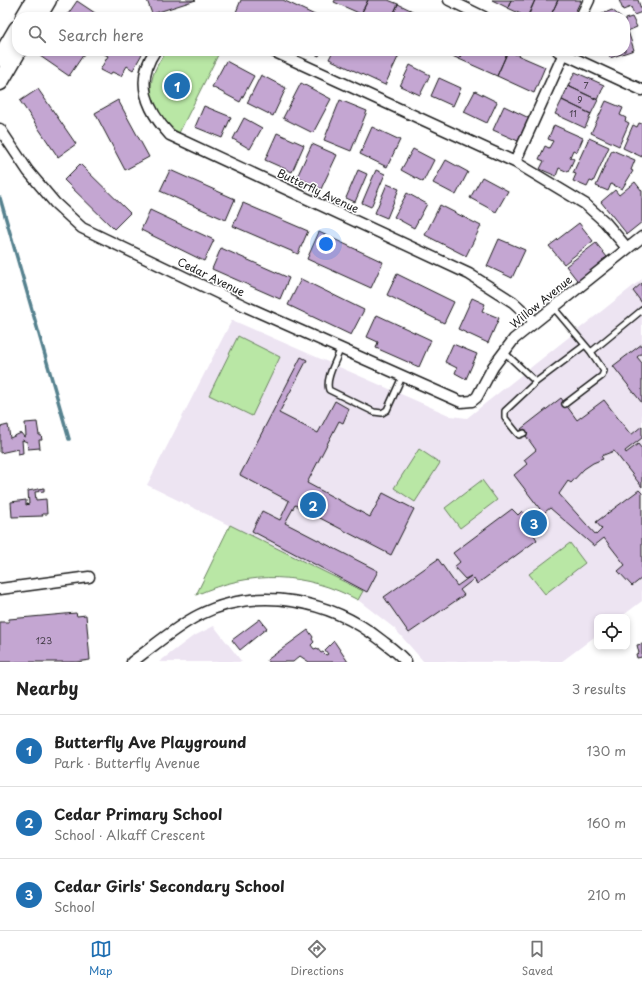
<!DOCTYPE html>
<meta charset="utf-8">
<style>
:root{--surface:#fff;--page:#f2f2f2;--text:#222;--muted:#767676;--line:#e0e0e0;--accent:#1f6fb2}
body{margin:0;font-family:"Playpen Sans",sans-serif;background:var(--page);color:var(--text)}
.controls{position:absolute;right:12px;bottom:12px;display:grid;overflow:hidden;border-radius:8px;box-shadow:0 2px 6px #0003}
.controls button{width:36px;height:36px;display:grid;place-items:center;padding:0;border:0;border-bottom:1px solid var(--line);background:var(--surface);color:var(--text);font:20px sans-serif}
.you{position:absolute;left:326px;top:244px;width:14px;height:14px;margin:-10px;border:3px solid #fff;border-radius:50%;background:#1a73e8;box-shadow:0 0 0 6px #1a73e833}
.badge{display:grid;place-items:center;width:26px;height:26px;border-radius:50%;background:var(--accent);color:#fff;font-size:13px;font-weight:700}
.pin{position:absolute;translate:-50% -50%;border:2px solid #fff;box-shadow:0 1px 4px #0006}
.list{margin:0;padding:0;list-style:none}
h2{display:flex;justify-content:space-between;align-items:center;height:52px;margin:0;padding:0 16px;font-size:17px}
h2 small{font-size:13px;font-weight:400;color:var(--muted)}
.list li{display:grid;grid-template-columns:26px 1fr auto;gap:12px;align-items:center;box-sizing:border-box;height:72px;padding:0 16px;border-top:1px solid var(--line)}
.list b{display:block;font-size:15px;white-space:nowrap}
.list p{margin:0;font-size:13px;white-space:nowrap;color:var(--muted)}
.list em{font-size:13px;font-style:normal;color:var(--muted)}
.icon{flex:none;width:22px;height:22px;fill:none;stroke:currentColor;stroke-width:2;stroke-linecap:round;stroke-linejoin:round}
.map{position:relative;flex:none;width:642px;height:662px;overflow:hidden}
.search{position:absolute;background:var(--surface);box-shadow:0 2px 6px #0003;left:12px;right:12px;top:12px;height:44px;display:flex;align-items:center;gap:10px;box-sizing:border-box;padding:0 14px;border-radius:16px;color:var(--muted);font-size:15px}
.sheet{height:268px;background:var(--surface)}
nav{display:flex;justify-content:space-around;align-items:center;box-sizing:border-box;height:56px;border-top:1px solid var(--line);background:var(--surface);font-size:11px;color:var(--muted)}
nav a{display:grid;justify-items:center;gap:2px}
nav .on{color:var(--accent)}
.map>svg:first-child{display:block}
.built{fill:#ede4f2}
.green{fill:#b9e7a5;stroke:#6a8260}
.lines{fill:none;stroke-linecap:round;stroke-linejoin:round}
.stream{stroke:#56828f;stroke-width:3.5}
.building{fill:#c4a6d2;stroke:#1c1c1c}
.service-casing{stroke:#1c1c1c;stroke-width:8}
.minor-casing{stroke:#1c1c1c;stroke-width:13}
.primary-casing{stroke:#1c1c1c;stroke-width:19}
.service{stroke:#fff;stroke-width:5}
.minor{stroke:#fff;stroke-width:10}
.primary{stroke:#fff;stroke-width:16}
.labels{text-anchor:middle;stroke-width:3;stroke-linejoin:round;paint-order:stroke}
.number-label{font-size:9px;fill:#463e4a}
.street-label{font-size:11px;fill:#1c1c1c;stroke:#fff}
</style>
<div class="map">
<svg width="642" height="662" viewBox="0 0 642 662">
<rect width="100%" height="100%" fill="#fff"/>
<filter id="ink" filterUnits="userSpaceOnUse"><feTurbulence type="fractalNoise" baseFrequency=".025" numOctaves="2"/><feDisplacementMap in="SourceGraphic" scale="8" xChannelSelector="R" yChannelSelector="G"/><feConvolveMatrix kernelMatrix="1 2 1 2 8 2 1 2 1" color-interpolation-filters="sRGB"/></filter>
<g filter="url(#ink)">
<path class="built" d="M642 279V601L621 617H597V635L561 662H424L394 628 358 600 363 591 147 485 232 320 451 416 467 418Z
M214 626 242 662H159L192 637Z"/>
<path class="green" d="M168 51H220L179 133C155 117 143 93 157 66 160 60 163 55 168 51Z
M238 336 280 357 252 416 209 395Z
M419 449 440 463 415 502 394 488Z
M482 480 497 500 460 528 445 508Z
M230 525 363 591 358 600C305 572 251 570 196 595Z
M570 543 585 563 545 594 529 574Z"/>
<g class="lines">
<path class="stream" d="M0 198 69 439"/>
</g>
<path class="building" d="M147 0H196L152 14Z
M241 0H283L319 17H234Z
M335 0H368L361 14 334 2Z
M368 0H388L398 4 392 17H367L361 14Z
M492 0H511L508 8Z
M511 0H535L527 17 508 8Z
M535 0H558L550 17H528Z
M558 0H581L573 17H550Z
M619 0H638L642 12 634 15 631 7 623 10Z
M77 1 101 17H66Z
M398 4 425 17H392Z
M612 10 621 17H595Z
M632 17 637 27 625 32V19Z
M628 31 634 50 610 58 608 51H625V32Z
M43 51H86L69 76 40 56Z
M102 51H139L142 54 133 70 127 66 121 76 112 72 110 75 100 70 108 56 102 53Z
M308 51H321L319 56Z
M333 51H391L399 55 385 85 329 59Z
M441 51H463L459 59Z
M463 51H508L497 76 459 59Z
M508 51 545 67 534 93 497 76Z
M226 61 254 76 240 102 212 87Z
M410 65 430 75 420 95 400 86Z
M575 72 604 85 598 100 568 86Z
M261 75 286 88 273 116 247 103Z
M439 78 461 88 453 106 431 96Z
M301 83 331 99 313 133 283 118Z
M568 86 598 100 591 114 562 100Z
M38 89 76 144 58 157 20 101Z
M475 91 497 102 487 123 464 112Z
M118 100 149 157 125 170 95 113Z
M340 100 367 111 351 151 324 140Z
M562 100 591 114 585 128 555 114Z
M606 101 623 108 620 115 626 118 625 121 629 123 619 146 591 133Z
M204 106 231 117 222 138 195 127Z
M504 106 529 118 518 141 493 130Z
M244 118 262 128 250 149 233 139Z
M639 123 642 124V157L623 148 633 125 637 127Z
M554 125 583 138 577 152 573 150 570 157 574 159 568 172 559 168 556 176 540 169 544 161 539 159 545 146 549 148 553 141 548 139Z
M372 127 400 140 387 167 360 154Z
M277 133 304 145 292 172 265 160Z
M589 138 609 147 593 182 590 181 587 187 573 181 576 174 573 173Z
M312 144 337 155 321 189 297 177Z
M413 149 434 160 423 182 401 170Z
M612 150 635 160 631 170 633 171 622 189 611 184 608 191 596 186Z
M446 160 468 172 456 195 433 183Z
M80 164 130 213 114 229 64 180Z
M170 170 235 199 226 220 160 191Z
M358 170 367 174 355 202 346 198Z
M376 170 385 174 371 207 362 203Z
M482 177 508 191 496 212 470 198Z
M635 182 642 191V222L627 234 601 202 615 190 619 195Z
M387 184 399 189 387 218 375 213Z
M407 193 427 204 414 228 394 217Z
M243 203 308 231 298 254 233 226Z
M440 205 481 226 466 256 425 235Z
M150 210 214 240 204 261 141 230Z
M579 223 593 241 564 264 549 246Z
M319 232 383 262 371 288 307 259Z
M499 239 525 250 512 278 487 266Z
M596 243 607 257 602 260 605 264 580 284 566 266Z
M221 248 289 278 280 299 212 269Z
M397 274 454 302 444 323 387 295Z
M301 279 364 310 351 335 288 305Z
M642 283V303L633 291Z
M472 298 485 304 482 311 499 318 488 343 458 329Z
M377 315 431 340 419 367 376 348 378 342 367 337Z
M453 344 477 354 466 379 455 373 457 368 445 362Z
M642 344V353L637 357 642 363V403L613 366Z
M301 357 307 360 279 413 318 433 335 401 349 409 343 423 339 421 307 483 370 517 383 493 414 509 391 555 295 505 285 523 378 571 367 592 252 531 262 511 280 520 289 501 240 475Z
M561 398 577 420 604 400 631 435 642 426V438L625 451 626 453 638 444 642 449V487L614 451 601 456 603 459 593 463 584 469 571 483 568 481 559 494 596 535 602 529 596 522 639 490 642 493V578L632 586 618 571 625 565 604 538 594 546 550 508 531 523 538 532 534 535 537 540 477 584 474 579 460 590 464 595 409 633 384 597 438 559 457 586 471 576 465 579 454 567 460 562 453 553 512 509 518 515 522 511 528 518 540 509 514 475 527 464 524 460 536 450 521 429Z
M37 422 39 435H41L42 440H39L40 448 28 449 27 442 22 440 23 453 18 454V449L0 453V427L8 425 10 438 21 433 24 437 26 436 25 423Z
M44 488V491L35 492 36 500 46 499 47 514H42L43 516 12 517 11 502 26 500V505L29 504 28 491Z
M76 613 77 616 86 615 90 660 76 662H0V622H9V619Z
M260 619 267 628 240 650 232 640Z
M308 630 313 637 312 639 314 642 311 645 314 649 317 648 321 653 323 652 326 655 328 654 325 650 334 641 348 662H309L300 656 293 662H268L267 660Z
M642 644V657L637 658 636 654 639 653 637 645Z"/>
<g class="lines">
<g class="service-casing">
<path id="service" d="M553 307 591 352 604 371 602 376 565 404
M340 350C336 361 325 379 329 390L374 412 382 413 387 410 402 377
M504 352 536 382
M591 352 642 310
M524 433 519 435 517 433 505 418V411L536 382 585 345"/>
</g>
<g class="minor-casing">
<path id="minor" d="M449 0 484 17
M581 17 589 0
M155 51C134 82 147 110 170 135L469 274 513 302 534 321
M273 51 515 162 585 204 605 222 627 248
M558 51 642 90
M0 129 28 171 55 203 82 228 247 307 461 402 472 401 477 397 493 367 514 339 642 237
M515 162 565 51
M0 589 89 577
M132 662C154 646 175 627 199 615 258 585 331 600 381 640 390 647 399 653 406 662"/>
</g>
<g class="primary-casing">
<path id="primary" d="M24 17 34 0
M38 17 48 0
M0 58 17 29
M0 82 18 51"/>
</g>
<use href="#service" class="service"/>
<use href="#minor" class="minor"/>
<use href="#primary" class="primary"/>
</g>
</g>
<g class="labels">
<g class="number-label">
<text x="586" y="89">7</text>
<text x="580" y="103">9</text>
<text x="573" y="117">11</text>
<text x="44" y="644">123</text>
</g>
<g class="street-label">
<text transform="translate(318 191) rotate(25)" y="4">Butterfly Avenue</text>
<text transform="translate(211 277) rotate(26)" y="4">Cedar Avenue</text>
<text transform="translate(541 302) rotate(-39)" y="4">Willow Avenue</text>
</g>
</g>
</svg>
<div class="controls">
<button><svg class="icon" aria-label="locate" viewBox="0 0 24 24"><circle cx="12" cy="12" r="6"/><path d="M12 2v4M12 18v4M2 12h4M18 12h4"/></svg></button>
</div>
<div class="you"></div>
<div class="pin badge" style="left:177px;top:86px">1</div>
<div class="pin badge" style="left:313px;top:505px">2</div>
<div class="pin badge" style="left:534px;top:523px">3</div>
<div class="search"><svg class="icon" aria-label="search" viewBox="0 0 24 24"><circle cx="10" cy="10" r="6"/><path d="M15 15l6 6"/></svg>Search here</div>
</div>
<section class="sheet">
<h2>Nearby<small>3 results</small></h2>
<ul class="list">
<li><span class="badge">1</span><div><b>Butterfly Ave Playground</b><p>Park · Butterfly Avenue</p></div><em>130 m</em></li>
<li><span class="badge">2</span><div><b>Cedar Primary School</b><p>School · Alkaff Crescent</p></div><em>160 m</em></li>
<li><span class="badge">3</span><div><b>Cedar Girls' Secondary School</b><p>School</p></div><em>210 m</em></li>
</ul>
</section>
<nav>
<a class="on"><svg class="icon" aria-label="map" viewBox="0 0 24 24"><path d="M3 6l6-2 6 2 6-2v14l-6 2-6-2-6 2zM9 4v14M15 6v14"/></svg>Map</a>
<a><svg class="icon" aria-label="directions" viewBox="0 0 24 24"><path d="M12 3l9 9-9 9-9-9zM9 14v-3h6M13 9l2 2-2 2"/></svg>Directions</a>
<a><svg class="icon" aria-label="saved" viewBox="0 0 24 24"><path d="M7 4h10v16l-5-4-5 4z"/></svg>Saved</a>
</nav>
